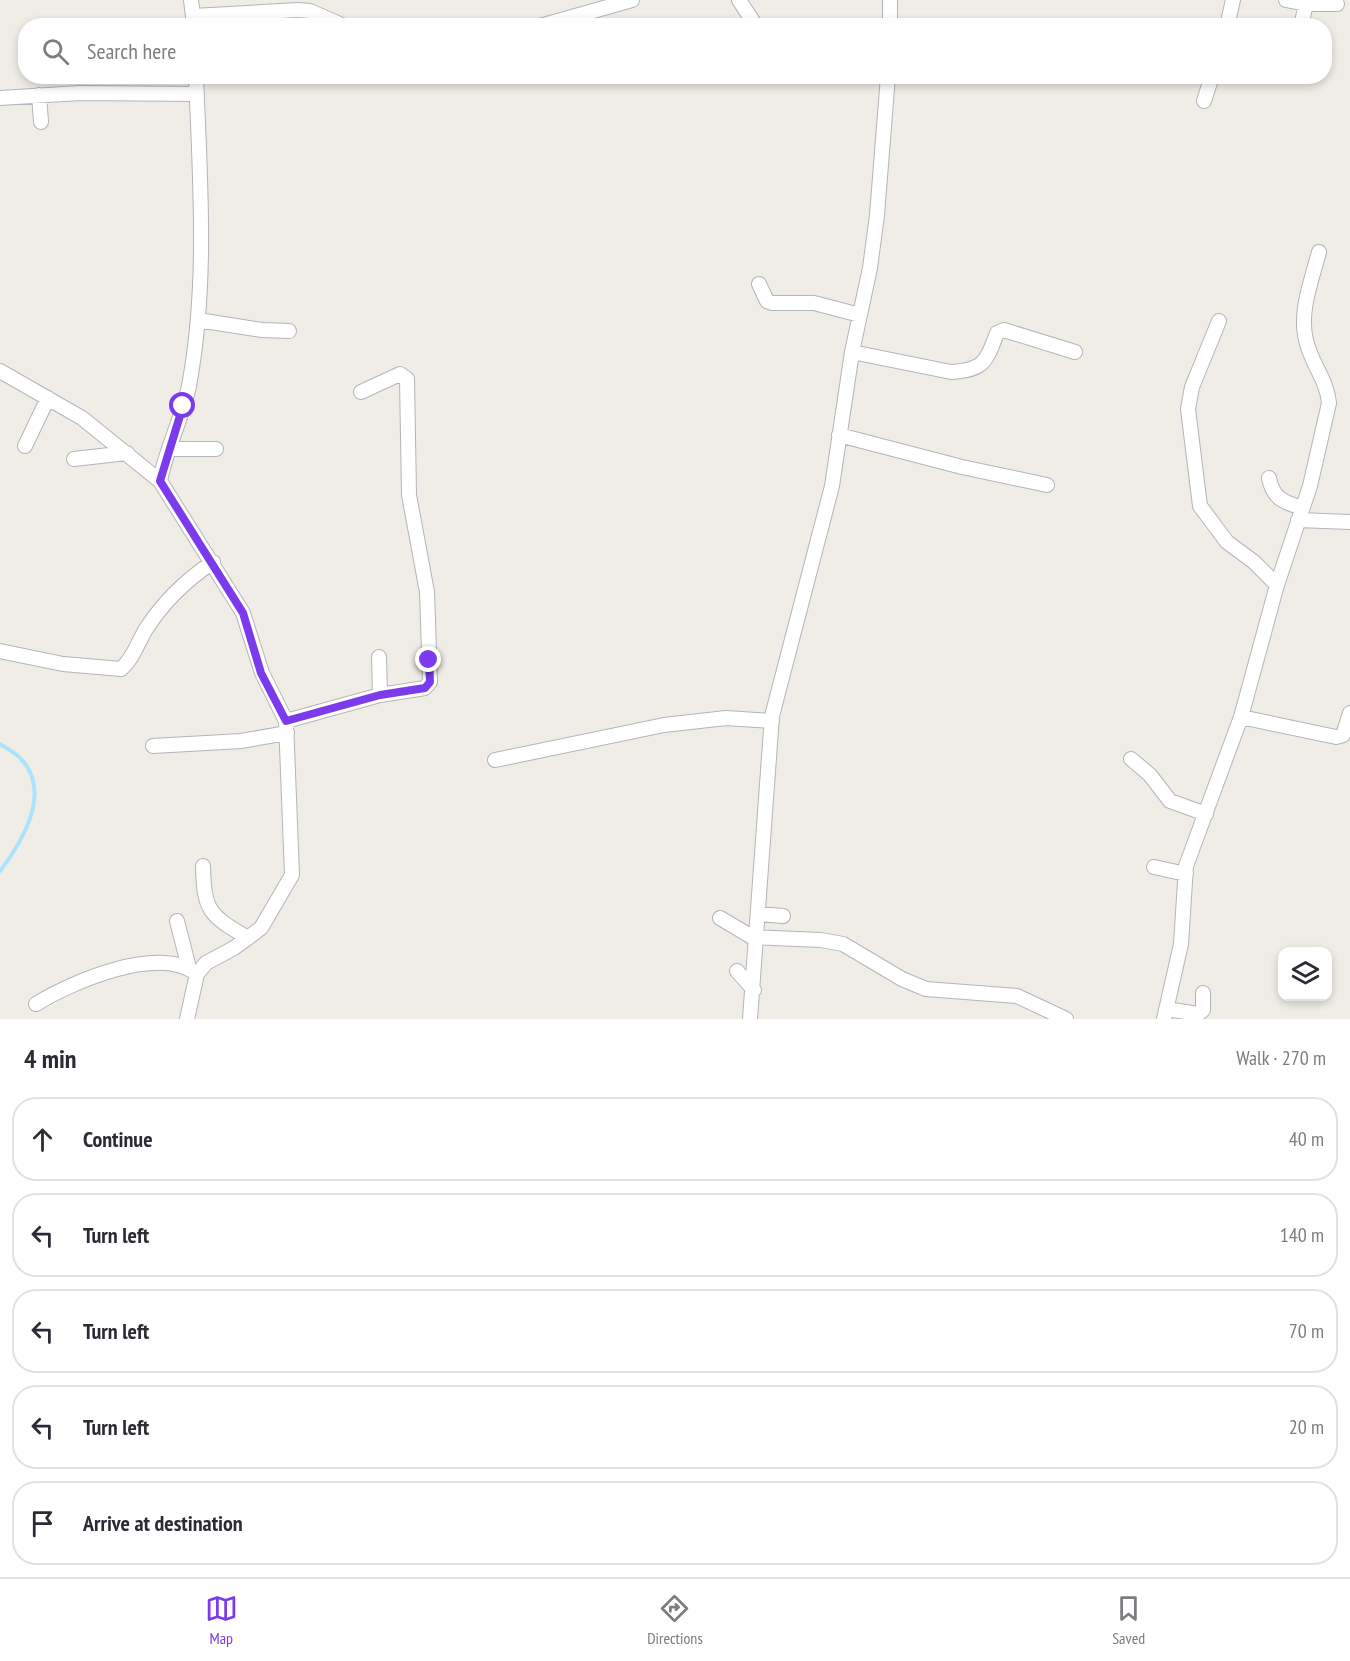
<!DOCTYPE html>
<meta charset="utf-8">
<style>
:root{--surface:#fff;--page:#f2f2f3;--text:#2b2b33;--muted:#7c7c81;--line:#e1e1e2;--accent:#7c3aed}
body{margin:0;font-family:"PT Sans Narrow",sans-serif;background:var(--page);color:var(--text)}
.controls{position:absolute;right:18px;bottom:18px;display:grid;overflow:hidden;border-radius:12px;box-shadow:0 3px 9px #0003}
.controls button{width:54px;height:54px;display:grid;place-items:center;padding:0;border:0;border-bottom:2px solid var(--line);background:var(--surface);color:var(--text);font:30px sans-serif}
.stop{position:absolute;width:18px;height:18px;margin:-14px;border:4px solid #7c3aed;border-radius:50%;background:#fff}
.stop.end{background:#7c3aed;border-color:#fff;box-shadow:0 2px 6px #0008}
.list{margin:0;padding:0;list-style:none}
h2{display:flex;justify-content:space-between;align-items:center;height:78px;margin:0;padding:0 24px;font-size:26px}
h2 small{font-size:20px;font-weight:400;color:var(--muted)}
.list li{display:grid;grid-template-columns:39px 1fr auto;gap:18px;align-items:center;box-sizing:border-box;height:84px;margin:0 12px 12px;padding:0 12px;border:2px solid var(--line);border-radius:24px}
.list b{display:block;font-size:22px;white-space:nowrap}
.list em{font-size:20px;font-style:normal;color:var(--muted)}
.icon{flex:none;width:33px;height:33px;fill:none;stroke:currentColor;stroke-width:2;stroke-linecap:round;stroke-linejoin:round}
.map{position:relative;flex:none;width:1350px;height:1019px;overflow:hidden}
.search{position:absolute;background:var(--surface);box-shadow:0 3px 9px #0003;left:18px;right:18px;top:18px;height:66px;display:flex;align-items:center;gap:15px;box-sizing:border-box;padding:0 21px;border-radius:24px;color:var(--muted);font-size:22px}
.sheet{height:558px;background:var(--surface)}
nav{display:flex;justify-content:space-around;align-items:center;box-sizing:border-box;height:84px;border-top:2px solid var(--line);background:var(--surface);font-size:16px;color:var(--muted)}
nav a{display:grid;justify-items:center;gap:3px}
nav .on{color:var(--accent)}
.map>svg:first-child{display:block}
.lines{fill:none;stroke-linecap:round;stroke-linejoin:round}
.stream{stroke:#abe2fc;stroke-width:4}
.minor-casing{stroke:#b2b5b9;stroke-width:16}
.minor{stroke:#fff;stroke-width:14}
.route{stroke:#7c3aed;stroke-width:8}
</style>
<div class="map">
<svg width="1350" height="1019" viewBox="0 0 1350 1019">
<rect width="100%" height="100%" fill="#f0ede7"/>
<g class="lines">
<path class="stream" d="M0 744C6 748 14 752 19 757 54 790 22 842 0 871"/>
<g class="minor-casing">
<path id="minor" d="M191 0 194 25
M739 0 756 26
M1286 0 1306 4H1337
M193 16 298 10 310 11 344 26
M540 26 632 0
M890 26V0
M1227 26 1233 0
M1301 26 1306 4
M39 95 41 122
M0 98 80 93 197 94
M1204 101 1212 76
M759 284 767 301 772 303H814L860 315
M198 320 262 330 289 331
M1219 321 1192 387 1188 409 1200 506 1227 542 1254 562 1277 585
M852 352 951 372C984 370 986 362 997 333L1004 330 1075 352
M0 371 82 418 160 481 243 613 262 673 286 721 292 875 261 928 234 948 206 963 197 974 187 1019
M839 435 962 467 1047 485
M25 446 48 398
M169 449H216
M74 459 127 453
M1269 478C1273 499 1284 502 1302 508
M160 481C166 449 182 419 189 386 208 283 200 180 196 76
M1298 520 1350 522
M0 651 63 664 121 669C133 659 138 642 146 629 164 601 186 580 213 562
M379 657 380 695
M1241 717 1336 737 1343 735 1350 713
M286 721 380 695 425 688 430 682 427 592 409 495 407 379 400 374 361 392
M153 746 241 741 287 733
M1131 759 1150 775 1170 801 1206 814
M495 760 664 725 726 718 772 721
M203 866C204 911 209 915 248 938
M1154 867 1186 874
M760 914 783 916
M720 918 752 937 821 940 843 944 902 979 926 989 1017 996 1066 1019
M177 921 189 968
M737 971 754 990
M36 1004C72 982 158 944 197 974
M1166 1009 1198 1014 1203 1010V993
M750 1019 772 716 832 486 852 352 870 268 877 215 888 76
M1164 1019 1181 944 1186 866 1241 717 1277 585 1310 486 1329 403C1327 381 1314 367 1308 347 1297 316 1311 283 1319 252"/>
</g>
<use href="#minor" class="minor"/>
</g>
<g class="lines">
<path class="route" d="M183 406 160 481 243 613 261 673 286 721 380 695 425 688 430 682 429 660"/>
</g>
</svg>
<div class="controls">
<button><svg class="icon" aria-label="layers" viewBox="0 0 24 24"><path d="M12 4l9 5-9 5-9-5zM3 14l9 5 9-5"/></svg></button>
</div>
<div class="stop" style="left:183px;top:406px"></div>
<div class="stop end" style="left:429px;top:660px"></div>
<div class="search"><svg class="icon" aria-label="search" viewBox="0 0 24 24"><circle cx="10" cy="10" r="6"/><path d="M15 15l6 6"/></svg>Search here</div>
</div>
<section class="sheet">
<h2>4 min<small>Walk · 270 m</small></h2>
<ul class="list">
<li><svg class="icon" aria-label="ahead" viewBox="0 0 24 24"><path d="M12 20V5M6 11l6-6 6 6"/></svg><div><b>Continue</b></div><em>40 m</em></li>
<li><svg class="icon" aria-label="left" viewBox="0 0 24 24"><path d="M17 20v-9H6M10 6l-5 5 5 5"/></svg><div><b>Turn left</b></div><em>140 m</em></li>
<li><svg class="icon" aria-label="left" viewBox="0 0 24 24"><path d="M17 20v-9H6M10 6l-5 5 5 5"/></svg><div><b>Turn left</b></div><em>70 m</em></li>
<li><svg class="icon" aria-label="left" viewBox="0 0 24 24"><path d="M17 20v-9H6M10 6l-5 5 5 5"/></svg><div><b>Turn left</b></div><em>20 m</em></li>
<li><svg class="icon" aria-label="arrive" viewBox="0 0 24 24"><path d="M6 21V4h12l-3 4 3 4H6"/></svg><div><b>Arrive at destination</b></div></li>
</ul>
</section>
<nav>
<a class="on"><svg class="icon" aria-label="map" viewBox="0 0 24 24"><path d="M3 6l6-2 6 2 6-2v14l-6 2-6-2-6 2zM9 4v14M15 6v14"/></svg>Map</a>
<a><svg class="icon" aria-label="directions" viewBox="0 0 24 24"><path d="M12 3l9 9-9 9-9-9zM9 14v-3h6M13 9l2 2-2 2"/></svg>Directions</a>
<a><svg class="icon" aria-label="saved" viewBox="0 0 24 24"><path d="M7 4h10v16l-5-4-5 4z"/></svg>Saved</a>
</nav>
